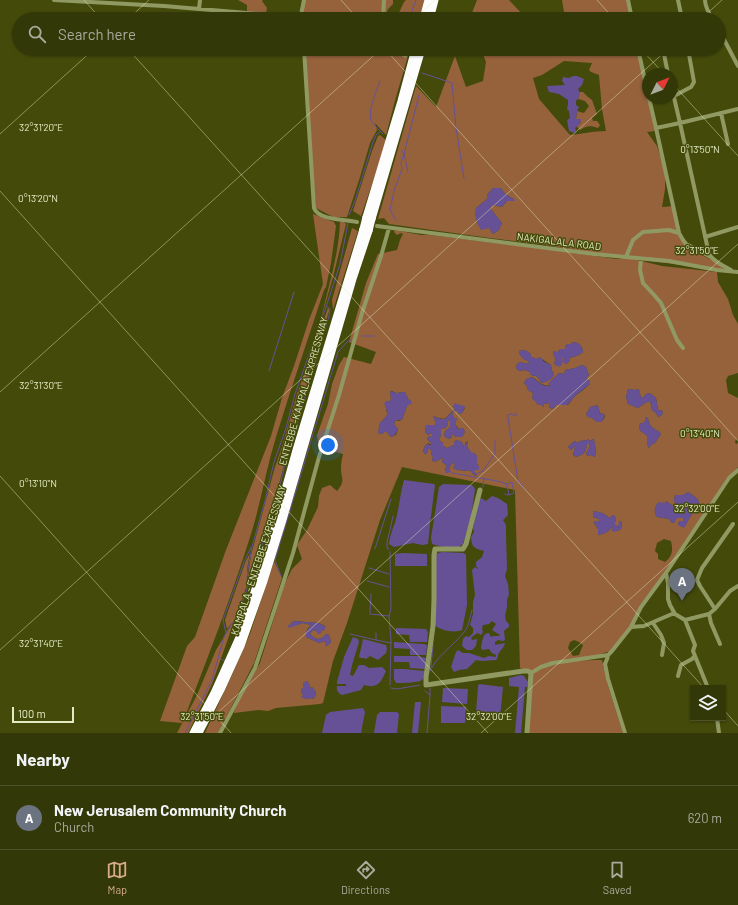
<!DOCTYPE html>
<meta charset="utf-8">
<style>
:root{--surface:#333808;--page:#3b3f12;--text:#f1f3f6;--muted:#a9ac9c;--line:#4e5229;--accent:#d6ab8b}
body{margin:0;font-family:Barlow,sans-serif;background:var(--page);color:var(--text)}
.controls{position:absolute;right:12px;bottom:12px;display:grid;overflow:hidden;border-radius:0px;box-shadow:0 1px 3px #0004}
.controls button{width:36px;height:36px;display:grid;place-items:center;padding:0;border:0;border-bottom:1px solid var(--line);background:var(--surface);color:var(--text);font:20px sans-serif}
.compass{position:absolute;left:642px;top:68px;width:36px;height:36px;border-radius:50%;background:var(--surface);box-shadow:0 1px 3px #0004;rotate:48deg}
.scale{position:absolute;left:12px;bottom:10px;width:62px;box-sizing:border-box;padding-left:4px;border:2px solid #e3ebc3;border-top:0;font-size:11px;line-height:14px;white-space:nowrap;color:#e3ebc3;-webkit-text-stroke:3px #444b0a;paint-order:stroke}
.you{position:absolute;left:328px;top:445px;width:14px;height:14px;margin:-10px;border:3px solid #fff;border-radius:50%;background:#1a73e8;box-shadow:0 0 0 6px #1a73e833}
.badge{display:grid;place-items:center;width:26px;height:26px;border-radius:50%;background:var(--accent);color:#fff;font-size:13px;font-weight:700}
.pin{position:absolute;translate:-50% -33px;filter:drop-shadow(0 1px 2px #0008)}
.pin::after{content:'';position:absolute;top:21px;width:14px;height:12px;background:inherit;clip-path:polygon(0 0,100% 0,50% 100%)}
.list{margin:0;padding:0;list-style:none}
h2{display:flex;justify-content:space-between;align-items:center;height:52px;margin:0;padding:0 16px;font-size:17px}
h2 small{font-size:13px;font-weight:400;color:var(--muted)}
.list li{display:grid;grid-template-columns:26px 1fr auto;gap:12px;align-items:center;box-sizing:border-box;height:64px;padding:0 16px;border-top:1px solid var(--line)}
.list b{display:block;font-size:15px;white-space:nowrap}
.list p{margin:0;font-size:13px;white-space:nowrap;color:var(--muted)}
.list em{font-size:13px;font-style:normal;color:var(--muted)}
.icon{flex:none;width:22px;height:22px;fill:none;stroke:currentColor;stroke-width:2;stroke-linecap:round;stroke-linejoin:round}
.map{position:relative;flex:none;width:738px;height:733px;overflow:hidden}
.search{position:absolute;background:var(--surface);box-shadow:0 1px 3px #0004;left:12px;right:12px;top:12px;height:44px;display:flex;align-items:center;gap:10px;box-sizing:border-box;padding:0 14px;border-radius:22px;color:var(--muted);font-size:15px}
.sheet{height:116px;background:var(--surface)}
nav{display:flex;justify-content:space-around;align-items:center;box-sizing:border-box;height:56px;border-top:1px solid var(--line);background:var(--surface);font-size:11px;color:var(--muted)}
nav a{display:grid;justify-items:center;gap:2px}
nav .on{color:var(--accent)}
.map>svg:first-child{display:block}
.green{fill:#96623c;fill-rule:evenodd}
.water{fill:#665196}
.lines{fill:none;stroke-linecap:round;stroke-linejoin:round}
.stream{stroke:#665196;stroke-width:1}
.minor{stroke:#919963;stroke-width:4}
.tertiary{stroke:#919963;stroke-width:5}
.motorway{stroke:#fdfdfd;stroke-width:7}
.motorway-bridge{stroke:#fdfdfd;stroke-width:7}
.ticks{fill:none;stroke:#e3ebc3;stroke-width:1;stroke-opacity:0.45}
.labels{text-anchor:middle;stroke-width:3;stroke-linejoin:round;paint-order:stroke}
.street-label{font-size:10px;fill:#e3ebc3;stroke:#444b0a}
.ticks-label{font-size:10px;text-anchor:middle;fill:#e3ebc3;stroke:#444b0a;stroke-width:3;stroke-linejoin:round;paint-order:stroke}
</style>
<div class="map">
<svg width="738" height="733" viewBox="0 0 738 733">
<rect width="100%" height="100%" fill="#444b0a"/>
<path class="green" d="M238 0H263L262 1 267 8 266 13 247 12V5Z
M304 0H393V4L388 9 384 19H302Z
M406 0H426L420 19H396L404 2Z
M477 0H509L525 17 538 19H477L472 13Z
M562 0H627L631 19H550L564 12Z
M305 49H410L396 97 386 135 375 123 377 130 370 143 360 177 347 217H333L316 208 312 164Z
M481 49H637L655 131 647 132 657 146 665 170V189L662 207 675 206 681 234 693 251 712 260 723 268V269L722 270 633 259 662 266 717 272 718 282 728 299 733 315 738 324V373L728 376 726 380 728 393 738 398V440L736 439 735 442 736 444 738 443V467L726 479 692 533 662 578 640 605 630 627 610 651 598 655 567 661 553 662 533 671 520 668 515 490 402 467 380 520 347 623 333 661 323 703 320 704 276 708 268 711 259 710 234 713V712L239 700 260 663 285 583 292 569 302 559 297 545 307 530 318 507 319 496 322 488 330 485 337 491C346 480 341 479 341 468 341 463 342 458 343 454L319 447 317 435 328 404 332 384 339 365 344 357 371 364 376 352 349 342 366 283 378 254 397 250 400 240 403 234 401 233 397 235 394 232 395 230 421 235H430L529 247 617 259 625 258 539 244 490 238 389 224 384 218 378 219 416 86 436 107 455 56 466 87 483 81 486 62ZM564 61 592 63 589 70 591 72 599 75 602 109 606 131C593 131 582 134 570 135L539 99 533 78 542 75ZM493 188H501C504 194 508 196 514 199V201H507L502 207 492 205 490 208 502 223 499 230 493 234 489 228 481 229C476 222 475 217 476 208L487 199V195ZM573 342C578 342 583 346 583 352L579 355 570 358V361L566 364 563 362 564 358H562V364L560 366 555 365 554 362 556 361 553 353 554 351 557 353 560 349H565V346L568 344H571ZM524 350C528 352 531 352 531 357L538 359 539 357 551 365 552 371 554 373C553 380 548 380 542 383L540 381C536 373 535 378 530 374V372L525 370 519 371 516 368 517 364 520 362 529 364 528 361C523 359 520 357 519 351ZM582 365 586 367 589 375 586 379 590 381V384L583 390 575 396 568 405H556L554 408 552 409 549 407 550 403 544 404V407L540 404 538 405C536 401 534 400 532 398L533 393 528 390 527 386 524 383 526 379 532 377C539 381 542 387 551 385L549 383 559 373 564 374 565 370 575 368ZM628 389 635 390 637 389 639 390 641 397 643 398 646 394 650 393 656 398 658 410 663 411 662 415 658 417 656 413 652 410 650 401 645 403 638 408 628 404 626 397ZM390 391H392L396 393 405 392 408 399 411 401V403L407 406 402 420 398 421 396 420 394 424 398 429 396 435 391 437 387 432H384L382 434 378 433 380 423 384 419 388 414 386 410V408L385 404 387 401 389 402 391 399ZM455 404 460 406H463L465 408 462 413 459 414 457 410 452 413 454 418H457L455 424 459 429 463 428 465 432 462 437H456L452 434V437L449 439 444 436 445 431 450 427V421L449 420 447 421 448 425 444 429 443 428 440 429 441 435 439 440 443 443V446L447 448 454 445V442L456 440 462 442 463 445 465 446V443L468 441V448L471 453H474L477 456V463L479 467V470H475L473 471 477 475 476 476 473 474 471 471 457 470 453 468 455 464 452 463 450 467 449 473H446L445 469 447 466 442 462 443 458 434 462 432 460 433 457 431 454 432 452 430 449H428L427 453 425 454 423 451 425 446 428 443 432 445V444L427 439 429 436 432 437V434L431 433 428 435 425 432 426 426H435V421L433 416C449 422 444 417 455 409L453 407ZM596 405 598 406 600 413 604 414 605 416 604 419 601 422H597L592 418 588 417 586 414 588 411 590 407 595 406ZM645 417H648C648 421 650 426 653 428 657 431 658 430 661 434L655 443 652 444 649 448 647 444V436C642 430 639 433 639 424L643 423 645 421ZM588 439 590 441 593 439 594 440 596 450 595 457 591 455 588 456 586 454 590 446 589 444H587C586 453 584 454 576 457L573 455 575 447H574L571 450 568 447 572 443 575 441 578 443 580 441 587 440ZM688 492C699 500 702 499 695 512H694C689 517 688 522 684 527L678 525 679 521H683V518H676L674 523 671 522 669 519 657 517C653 512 655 507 658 503H665L666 501 677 509 674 500 675 495H683ZM593 511C599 512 605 513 609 518L613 515 615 516 616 521 615 522V525L619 527V521L622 522 621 529 617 531H613L612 530 613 528 612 527C609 532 604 534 598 535V529L594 523 595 521H599V519L593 517ZM664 539 671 541C673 550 673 556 665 562L658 559V554L655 551 657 543ZM294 621 319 623 325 626 324 630 321 631 320 634H318L317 631 313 630 310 634C315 640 321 641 326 634L329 635 331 642 327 646 325 645V641L319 643 306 637C306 632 307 628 311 625L303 623 289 627 288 626ZM574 640 579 642 583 645 579 655 573 656 568 648 570 642ZM307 681 309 684 310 688 312 687 316 692 315 697 313 699 311 698 306 699 302 697 303 695 301 692V689L303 688V683Z
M580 92H583L588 97 592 100 597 114 592 118 593 121H597L600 125 598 128C590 125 586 126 580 130L577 127 581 122 576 119 577 111 584 113 589 106 585 101 578 99Z
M380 135 387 141 361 216 353 211 372 151 378 136Z
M313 214 334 222 336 226 331 263 326 287 324 290C308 339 291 388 276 437 266 469 261 502 251 534 232 595 209 654 186 714L182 723 160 721 187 646 195 637 226 550 271 436 282 398 294 366 309 320 323 284Z
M340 222H344L346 224 333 277 321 319C328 287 339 255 340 222Z
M352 228 358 231 333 310 332 300Z
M328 308 329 309V311L288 449 276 496 249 581 248 577 251 555 275 467 282 447 297 394Z
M250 553 247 569V585L212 684 188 733H177L197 695 216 650 233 622 227 629 225 620 245 563Z
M274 561 282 578 254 663 218 733H205L233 673 250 634Z
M602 660 608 686 623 733H528L533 674C548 661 583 660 602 660Z"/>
<path class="water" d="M573 76H577L584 79 582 85 578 89 580 93 578 99 576 101V105L579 107 577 111 576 119H581C581 123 579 126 575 128L576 130 575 133 569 131 567 120 570 118 569 111 567 109 568 104V100L559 94 549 92 547 86 565 85 562 81 563 77 569 78Z
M493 188H501C504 194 508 196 514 199L515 201H507L502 207 493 205 490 208 502 223 499 230 493 234 489 228 481 230C476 222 475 217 476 208L487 199V195Z
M573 342C578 342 583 346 583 352L579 355 570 358V361L566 364 562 362 563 358H562V364L560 367 555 365 554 362 556 361 553 353 554 351 558 352 560 349H565V346L568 344H571Z
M524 350C528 352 531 352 531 357L538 359 539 357 542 358 543 361 551 365 552 371 554 373C552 381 549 380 542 383L540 381C536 373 535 378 530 374V372L525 370 519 371 516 368 517 364 520 362 529 364 528 361C522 359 520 357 519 351Z
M582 365 586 367 589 375 586 379 590 381V384C585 388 581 391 576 395 573 398 571 402 567 405H556L554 408 552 409 549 407V403L544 404V407L540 404 538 405C536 402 534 400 532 398L533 393 528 390 527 386 524 383 526 379 532 377C538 381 542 387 550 386L548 383 551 381 559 373 564 374 565 370 575 368Z
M628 389 635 390 637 389 639 390 641 397 643 398 646 394 650 393 656 398 658 410 663 411 662 415 658 417 656 413 652 410 650 401 645 403 638 408 628 404 626 397Z
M390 391 396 393 405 392 408 399 411 401 412 403 407 406 402 420H396L394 424 398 429 395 435 391 437 387 432H384L382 434 378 433 380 423 384 419 388 414 384 403 387 401 389 402 391 399Z
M455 403C458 405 463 405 465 407L462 413 459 414 456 410 452 413 454 418H457L455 424 458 429 463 428 465 432 462 437H456L452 434V437L448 439 444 436 445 431 450 427V421L449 420 447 421 448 425 444 429 443 428 441 429V435L439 440 443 443V446L447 448 454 445V442L456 440 462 442 463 445 464 446 468 441V448L471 452 474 453 477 456V463L479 467V470H475L474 471 477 474 476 476 473 474 471 471 457 470 453 468 455 464 452 463 450 467 449 473H446L445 469 447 466 442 462 443 458 434 462 432 460 433 457 431 454 432 452 430 449H428L427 453 425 454 423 451 425 446 428 443 429 445H432V444L427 439 429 436 432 437V434L431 433 428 435 425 432 426 425H435V421L433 417V416C448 423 445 417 455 409L453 407Z
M596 405 598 406 600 413 604 414C605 417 604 419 601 422H597L592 418 588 417 586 414 588 411 590 407 595 406Z
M645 417H648C648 421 650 426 653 428 657 431 658 430 661 434L655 443 652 444 649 448 647 444V436C642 430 639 434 639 424L643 423 645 421Z
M588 439 590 441 593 439 594 440 596 450 595 457 591 455 588 456 586 454 590 446 589 444H587C586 453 584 454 576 457L573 455 575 447H574L571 450 568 447 572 443 575 441 578 443 580 441 587 440Z
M404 480 434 484 435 485 430 524 428 544 422 545 413 543 394 547 389 544C390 536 392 530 395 523 399 509 400 494 404 480Z
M443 484 471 485 474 487 475 490 471 517 463 544C456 551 441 547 432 544L431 538 439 487Z
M688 492C699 500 702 499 695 512H694C689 517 688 522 684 528L678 525 679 521H683V518H677L674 523 671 522 669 519 657 517C653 512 655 507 658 502L665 503 666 501 676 508 674 500 675 495H683Z
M492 496 498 498 507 504 508 515 503 520 506 525V536L507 569 505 576 508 584 509 594 507 600V607L505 616 506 621 509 624V627L506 629 504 631 505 640 503 641 498 640 495 642V645L505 643C504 648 499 651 498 655 497 660 499 656 496 660L481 661 476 660 467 669 459 670 454 672 451 667 456 652 458 650 463 653H469L484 658 489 656 496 657V655L492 653 489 649 482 650 481 648C482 643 482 639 485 634L489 633 491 637 494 636H499L500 635 492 630 496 624 492 621 489 624 483 625 482 629 483 632 481 635 478 633 474 635 471 638 472 640 477 639 476 646 472 650H467L462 646 463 639 466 636 469 637 473 633V628L470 625 473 614V602L475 595 472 570 475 567 478 569V568L476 566V562L482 557 484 551C474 548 472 548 471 537L474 532 473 528 479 500 481 498 486 501Z
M593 511C599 512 605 513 609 518L613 515 615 516 616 521 615 522V525L618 527 619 521 622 522 621 529 617 531 613 532 612 530 613 528 612 527C609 532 604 534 598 535V529L594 523 595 521H599V519L593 517Z
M442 552 464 553 466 555 467 605 462 630C456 633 440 631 435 625V556L438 553Z
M403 553 427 554V566H395V554Z
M294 621 319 623 326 627 324 630 321 631 320 634H318L316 631 313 630 310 634C315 640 321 641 326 634L329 635 331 642 327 646 325 645V641L319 643 306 637V632L311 625 303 623 289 628 288 626Z
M396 628 426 629 428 632 427 642H410L409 635 396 634Z
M353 637 358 639 359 642 352 665 350 675 353 676 359 665H364L369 668 382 667 386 671C381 682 378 689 364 685L361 690 342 695C338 693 336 690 337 686H346V684H337V682L344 657Z
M363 639 386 645 387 649 386 653 378 660 370 656 366 659 364 658H361L359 657Z
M394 642 424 644 427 645 426 655H410V649L394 648Z
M394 656H418L426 658 425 668 424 669 410 668 409 662H394Z
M394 669H404L425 671C424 674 424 678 422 680 418 683 400 683 396 683L394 679Z
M521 675 524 676 528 682 527 687H525L521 733H515L519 687 509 686V678Z
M307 681 309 684 310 688 312 687 316 692 315 697 313 699 311 698 306 699 301 697 303 695 301 692V689L303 688V683Z
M479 684 503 687 500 718 479 717 476 713 478 686Z
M443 688 468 689 467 704 442 702Z
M415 702H421L418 733H412Z
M441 706 466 707 465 723H441Z
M363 708 365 712 361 733H322L326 715 330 712Z
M380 712H397L399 714 397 733H374L377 715Z"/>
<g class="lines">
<path class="stream" d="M409 19 416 0
M422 73 452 83 456 128 464 178
M380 81C377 90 366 113 372 122 375 126 379 130 383 134
M402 151 404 154 408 172
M349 215 355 201 373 142 376 135 381 131
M396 220 390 210 394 191 402 169 401 163 404 154 419 95
M362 336H374
M269 371 294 292
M516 413V416L511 414 508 415V418L518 481 522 485 524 489
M450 471 452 473 497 481 508 484 512 482 514 493 509 495
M478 473 483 471 495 453V441
M483 487 484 478
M505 494 509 495 508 490 506 484
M375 549 391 499
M389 549 387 548V542L390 530 393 516
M369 568 389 574
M281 576 275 560 338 352 347 342 351 340
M367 581 389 587
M249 585 247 578 248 569 252 547 265 501 274 462 286 428 295 394 326 307 340 264 348 223
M242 606 244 608
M370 613 371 594
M370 614 389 616
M232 630 237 632
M226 633 223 620 244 562 251 547
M376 633V640L391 643
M350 634 376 640
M221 659 225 661
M431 667 433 644
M428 675C436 655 453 647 465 631 469 625 470 617 472 610
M390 685 391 641 389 616 391 609 390 552
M391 688 397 689 420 685
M425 691 430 695
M185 733 212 680 224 637 227 631 237 617 257 561 277 498 285 464 329 316 330 309 326 306
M427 733 430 695V688"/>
<path class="minor" d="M54 0 164 6 272 15H301
M628 0 632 19
M678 0 682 19
M705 0C705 7 709 13 712 19
M199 9 200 0
M302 19 301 15 304 0
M383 19 384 0
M719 30 738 66
M304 49 314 208C319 221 346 219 357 222
M397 49 405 56
M638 49 648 94
M663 49 668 74
M672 89 680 123 709 254C713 261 723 266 731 270
M674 96 691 87 694 82 688 49
M649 98 656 128 680 123 738 109
M721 113 728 144
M656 128 679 233 683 240 686 244 711 257
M377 226 594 254 669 261 717 270 738 272
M705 237 738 227
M626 257 633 240 643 232 669 230 679 233
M641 259 640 270 643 283 655 296 661 303 677 340 683 348
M666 573 668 583V599L670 605 675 614
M715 609 700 586 697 580 702 568 733 524
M709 614 711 623 720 644
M685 620 695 645 693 651 708 688
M653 623 661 635 664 643 662 655
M631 627 644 626 672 614H675L685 620 709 614 715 609 730 591 738 586
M531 673 541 667 553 663 608 655
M678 676 681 665 692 659 695 656
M717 718 719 733
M220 733 255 668 277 602 293 553 319 457 339 395 362 313 381 256 389 228
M625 733 608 679 605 664 607 659 608 655 612 651 631 627 641 607 666 573 729 478 738 470"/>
<path class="tertiary" d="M480 490 466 544 463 549H435L434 555V600L433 626 426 677V685L523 671H528L531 673 527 733"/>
<path class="motorway" d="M423 19 428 0
M430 19 435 0
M366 217 401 101 415 49
M372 219 422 49
M193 733 214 693 241 633 273 532 296 450 363 229
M199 733 221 690 241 646 264 581 283 520 353 279 369 231"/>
<path class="motorway-bridge" d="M363 229 366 217
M369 231 372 219"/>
</g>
<path class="ticks" d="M84 0 101 19M341 0 358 19M597 0 614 19M128 19 149 0M414 19 435 0M701 19 722 0M128 49 704 688M385 49 738 441M641 49 664 74M672 83 738 156M0 134 94 49M0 191 488 733M0 392 381 49M0 476 231 733M0 650 668 49M723 709 738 726M195 733 738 244M481 733 738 502"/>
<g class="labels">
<g class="street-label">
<text transform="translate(559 241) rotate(7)" y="4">NAKIGALALA ROAD</text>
<text transform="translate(303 391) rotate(-74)" y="4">ENTEBBE–KAMPALA EXPRESSWAY</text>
<text transform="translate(258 560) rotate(-72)" y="4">KAMPALA - ENTEBBE EXPRESSWAY</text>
</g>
</g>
<g class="ticks-label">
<text x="41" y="131">32°31'20"E</text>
<text x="700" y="153">0°13'50"N</text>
<text x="38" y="202">0°13'20"N</text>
<text x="697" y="254">32°31'50"E</text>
<text x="41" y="389">32°31'30"E</text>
<text x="700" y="437">0°13'40"N</text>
<text x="38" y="487">0°13'10"N</text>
<text x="697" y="512">32°32'00"E</text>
<text x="41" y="647">32°31'40"E</text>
<text x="202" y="720">32°31'50"E</text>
<text x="489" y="720">32°32'00"E</text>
</g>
</svg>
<div class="controls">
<button><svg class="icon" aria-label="layers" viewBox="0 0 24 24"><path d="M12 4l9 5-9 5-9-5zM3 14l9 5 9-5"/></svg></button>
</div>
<svg class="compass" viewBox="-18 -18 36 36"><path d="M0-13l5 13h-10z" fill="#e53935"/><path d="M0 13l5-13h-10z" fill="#a9ac9c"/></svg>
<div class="scale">100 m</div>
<div class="you"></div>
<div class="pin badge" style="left:682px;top:601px;background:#6b7280">A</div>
<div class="search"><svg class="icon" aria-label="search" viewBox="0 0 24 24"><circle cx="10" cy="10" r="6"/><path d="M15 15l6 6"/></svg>Search here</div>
</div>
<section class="sheet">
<h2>Nearby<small></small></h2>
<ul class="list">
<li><span class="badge" style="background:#6b7280">A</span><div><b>New Jerusalem Community Church</b><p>Church</p></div><em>620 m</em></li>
</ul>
</section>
<nav>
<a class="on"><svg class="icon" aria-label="map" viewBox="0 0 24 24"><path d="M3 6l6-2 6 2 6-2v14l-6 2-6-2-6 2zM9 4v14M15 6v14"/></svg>Map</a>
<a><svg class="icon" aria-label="directions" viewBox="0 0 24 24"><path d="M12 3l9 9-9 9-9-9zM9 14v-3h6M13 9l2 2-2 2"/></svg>Directions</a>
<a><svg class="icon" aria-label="saved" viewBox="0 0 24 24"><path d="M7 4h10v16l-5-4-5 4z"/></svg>Saved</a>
</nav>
